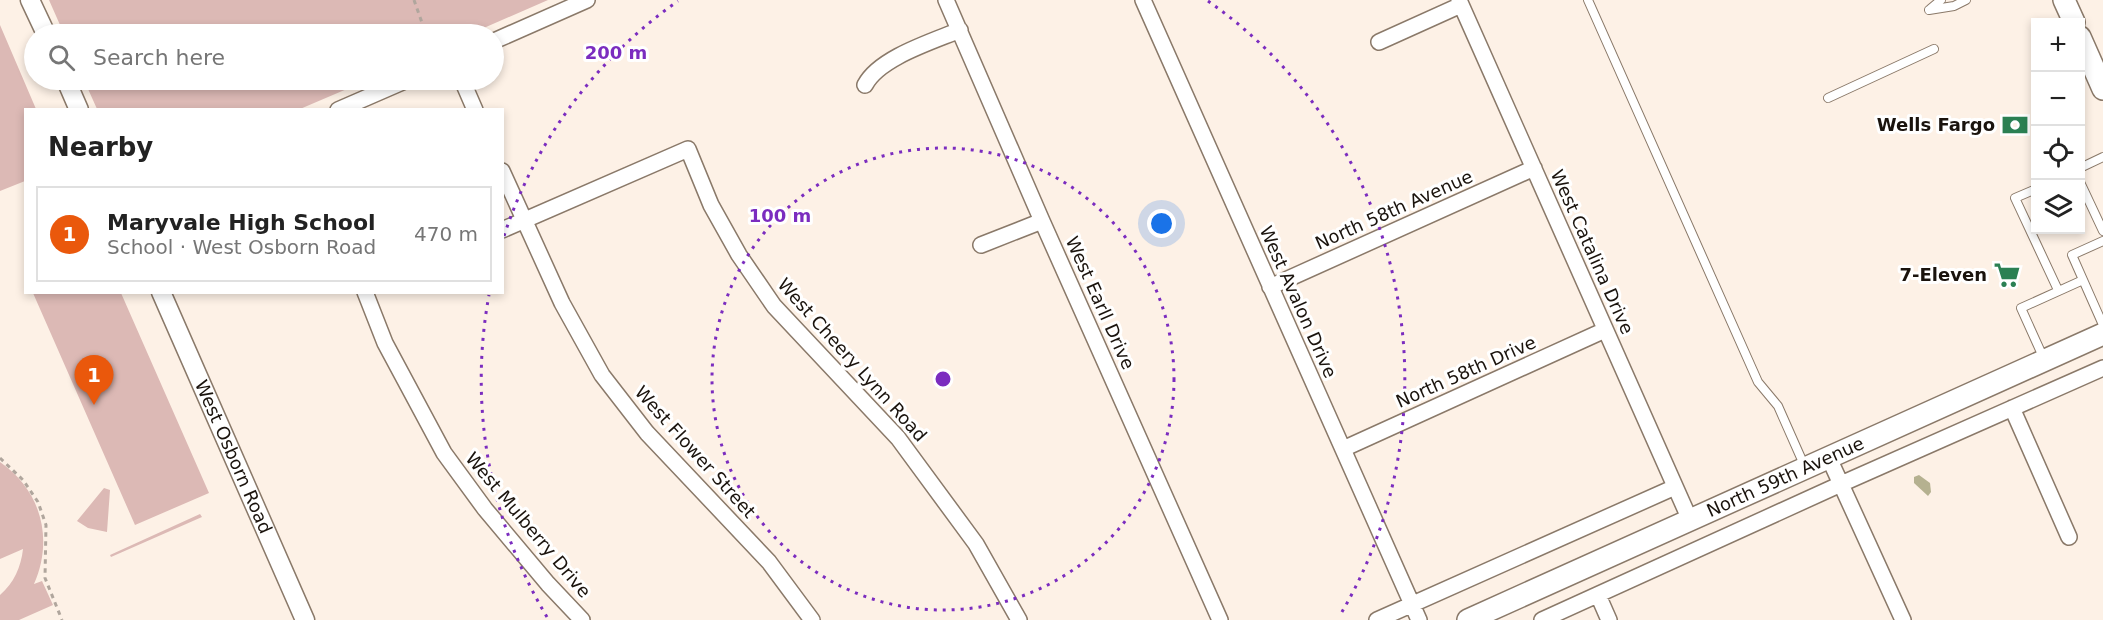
<!DOCTYPE html>
<meta charset="utf-8">
<style>
:root{--surface:#fff;--page:#f2f2f2;--text:#222;--muted:#767676;--line:#e0e0e0;--accent:#ea580c}
body{margin:0;font-family:"DejaVu Sans",sans-serif;background:var(--page);color:var(--text)}
.controls{position:absolute;right:18px;top:18px;display:grid;overflow:hidden;border-radius:0px;box-shadow:0 3px 9px #0003}
.controls button{width:54px;height:54px;display:grid;place-items:center;padding:0;border:0;border-bottom:2px solid var(--line);background:var(--surface);color:var(--text);font:30px sans-serif}
.you{position:absolute;left:1162px;top:224px;width:21px;height:21px;margin:-15px;border:4px solid #fff;border-radius:50%;background:#1a73e8;box-shadow:0 0 0 9px #1a73e833}
.badge{display:grid;place-items:center;width:39px;height:39px;border-radius:50%;background:var(--accent);color:#fff;font-size:20px;font-weight:700}
.pin{position:absolute;translate:-50% -50px;filter:drop-shadow(0 2px 3px #0008)}
.pin::after{content:'';position:absolute;top:32px;width:21px;height:18px;background:inherit;clip-path:polygon(0 0,100% 0,50% 100%)}
.list{margin:0;padding:0;list-style:none}
h2{display:flex;justify-content:space-between;align-items:center;height:78px;margin:0;padding:0 24px;font-size:26px}
h2 small{font-size:20px;font-weight:400;color:var(--muted)}
.list li{display:grid;grid-template-columns:39px 1fr auto;gap:18px;align-items:center;box-sizing:border-box;height:96px;margin:0 12px 12px;padding:0 12px;border:2px solid var(--line);border-radius:0px}
.list b{display:block;font-size:22px;white-space:nowrap}
.list p{margin:0;font-size:20px;white-space:nowrap;color:var(--muted)}
.list em{font-size:20px;font-style:normal;color:var(--muted)}
.icon{flex:none;width:33px;height:33px;fill:none;stroke:currentColor;stroke-width:2;stroke-linecap:round;stroke-linejoin:round}
.map{position:relative;flex:none;width:2103px;height:620px;overflow:hidden}
.search{position:absolute;background:var(--surface);box-shadow:0 3px 9px #0003;left:24px;top:24px;width:480px;height:66px;display:flex;align-items:center;gap:15px;box-sizing:border-box;padding:0 21px;border-radius:33px;color:var(--muted);font-size:22px}
.panel{position:absolute;background:var(--surface);box-shadow:0 3px 9px #0003;left:24px;top:108px;width:480px;height:186px;border-radius:0px}
.map>svg:first-child{display:block}
.green{fill:#dcb9b5}
.water{fill:#b5b190}
.lines{fill:none;stroke-linecap:round;stroke-linejoin:round}
.service-casing{stroke:#8a7969;stroke-width:10}
.minor-casing{stroke:#8a7969;stroke-width:18}
.tertiary-casing{stroke:#8a7969;stroke-width:21}
.secondary-casing{stroke:#8a7969;stroke-width:24}
.path{stroke:#b0a69d;stroke-width:3;stroke-dasharray:4.5 4.5;stroke-linecap:butt}
.service{stroke:#fff;stroke-width:8}
.minor{stroke:#fff;stroke-width:15}
.tertiary{stroke:#fff;stroke-width:18}
.secondary{stroke:#fff;stroke-width:21}
.ring{fill:none;stroke:#7b2cbf;stroke-width:3;stroke-dasharray:3 6}
.labels{text-anchor:middle;stroke-width:6;stroke-linejoin:round;paint-order:stroke}
.poi-label{font-size:18px;font-weight:bold;fill:#1a130d;stroke:#fff;text-anchor:end}
.street-label{font-size:18px;fill:#1a130d;stroke:#fff}
.centre{fill:#7b2cbf;stroke:#fff;stroke-width:3}
.ring-label{font-size:18px;text-anchor:middle;font-weight:bold;fill:#7b2cbf;stroke:#fff;stroke-width:6;stroke-linejoin:round;paint-order:stroke}
</style>
<div class="map">
<svg width="2103" height="620" viewBox="0 0 2103 620">
<rect width="100%" height="100%" fill="#fdf1e6"/>
<path class="green" d="M49 0H548L470 34H64Z
M0 25 36 109 26 110 25 181 0 191Z
M84 80H368L300 109H97Z
M33 293H121L209 493 135 525Z
M0 462C41 490 54 539 34 584L42 581 53 605 19 620H0V595C14 583 21 567 23 549L0 559Z
M104 488 110 490 107 532 88 528 77 521Z
M200 514 202 517 111 557 110 555Z"/>
<path class="water" d="M1919 475 1930 483 1931 492 1928 496 1914 483V477Z"/>
<g class="lines">
<g class="service-casing">
<path id="service" d="M1588 0 1758 382 1778 406 1805 467
M1930 9 1941 0
M1929 10 1954 6 1966 0
M1828 98 1934 49
M2080 168 2103 157
M2080 182 2103 231
M2036 189 2015 198 2058 290
M2103 241 2072 255 2103 325
M2044 359 2021 308 2083 280"/>
</g>
<g class="minor-casing">
<path id="minor" d="M946 0 1042 221 1220 620
M1143 0 1419 620
M1459 0 1690 520
M494 41 587 0
M1379 42 1461 5
M462 80 475 110
M865 85C879 58 931 42 960 30
M338 110 407 80
M502 171 562 303 602 375 647 433 769 562 812 620
M502 230 688 149 711 205 739 255 774 306 898 438 976 544 1019 620
M981 245 1042 221
M1270 287 1534 168
M365 292 385 343 444 453 485 509 548 584 582 620
M2012 408 2069 537
M1343 449 1605 330
M1829 458 1903 620
M1598 595 1609 620
M1377 620 1675 487
M1542 620 1841 484 2103 368"/>
</g>
<g class="tertiary-casing">
<g id="tertiary">
<path d="M30 0 46 34"/>
<path d="M66 80 79 110"/>
<path id="s1" d="M161 292 305 620"/>
</g>
</g>
<g class="secondary-casing">
<g id="secondary">
<path d="M2064 0 2074 22"/>
<path d="M2080 37 2103 89"/>
<path id="s2" d="M1468 620 2103 334"/>
</g>
</g>
<path class="path" d="M414 0 426 34
M0 458 23 480 38 502 46 525 45 578 62 620"/>
<use href="#service" class="service"/>
<use href="#minor" class="minor"/>
<use href="#tertiary" class="tertiary"/>
<use href="#secondary" class="secondary"/>
</g>
<g class="ring">
<circle cx="943" cy="379" r="231"/>
<path d="M547 617A462 462 0 0 1 489 295M504 236A462 462 0 0 1 678 1M1208 1A462 462 0 0 1 1339 617"/>
</g>
<defs>
<g id="bank-bare" transform="scale(2.07)"><path d="M-6-4H6V4H-6ZM0-2.3a2.3 2.3 0 1 0 0 4.6a2.3 2.3 0 1 0 0-4.6Z" fill="#2b8053" stroke="#fff" stroke-width="2.5" paint-order="stroke"/></g>
<g id="supermarket-bare" transform="scale(2.07)"><path d="M-6-5.5h2.5l.6 2H6L4.5 2H-2.5L-4.4-4H-6ZM-1.5 3.2a1.3 1.3 0 1 0 .1 0ZM3 3.2a1.3 1.3 0 1 0 .1 0Z" fill="#2b8053" stroke="#fff" stroke-width="2.5" paint-order="stroke"/></g>
</defs>
<g fill-rule="evenodd">
<use href="#bank-bare" x="2015" y="125"/>
<use href="#supermarket-bare" x="2007" y="275"/>
</g>
<g class="labels">
<g class="poi-label">
<text x="1995" y="131">Wells Fargo</text>
<text x="1987" y="281">7-Eleven</text>
</g>
<g class="street-label">
<text transform="translate(1394 210) rotate(-24)" y="6">North 58th Avenue</text>
<text transform="translate(1592 252) rotate(66)" y="6">West Catalina Drive</text>
<text transform="translate(1298 302) rotate(66)" y="6">West Avalon Drive</text>
<text transform="translate(1100 303) rotate(66)" y="6">West Earll Drive</text>
<text transform="translate(852 360) rotate(48)" y="6">West Cheery Lynn Road</text>
<text transform="translate(1466 372) rotate(-24)" y="6">North 58th Drive</text>
<text transform="translate(695 452) rotate(48)" y="6">West Flower Street</text>
<text dy="6" stroke="none"><textPath href="#s1" startOffset="180">West Osborn Road</textPath></text>
<text dy="6" stroke="none"><textPath href="#s2" startOffset="348">North 59th Avenue</textPath></text>
<text transform="translate(528 525) rotate(50)" y="6">West Mulberry Drive</text>
</g>
</g>
<circle cx="943" cy="379" r="9" class="centre"/>
<g class="ring-label">
<text x="616" y="59">200 m</text>
<text x="780" y="222">100 m</text>
</g>
</svg>
<div class="controls">
<button>+</button>
<button>−</button>
<button><svg class="icon" aria-label="locate" viewBox="0 0 24 24"><circle cx="12" cy="12" r="6"/><path d="M12 2v4M12 18v4M2 12h4M18 12h4"/></svg></button>
<button><svg class="icon" aria-label="layers" viewBox="0 0 24 24"><path d="M12 4l9 5-9 5-9-5zM3 14l9 5 9-5"/></svg></button>
</div>
<div class="you"></div>
<div class="pin badge" style="left:94px;top:405px">1</div>
<div class="search"><svg class="icon" aria-label="search" viewBox="0 0 24 24"><circle cx="10" cy="10" r="6"/><path d="M15 15l6 6"/></svg>Search here</div>
<section class="panel">
<h2>Nearby<small></small></h2>
<ul class="list">
<li><span class="badge">1</span><div><b>Maryvale High School</b><p>School · West Osborn Road</p></div><em>470 m</em></li>
</ul>
</section>
</div>
